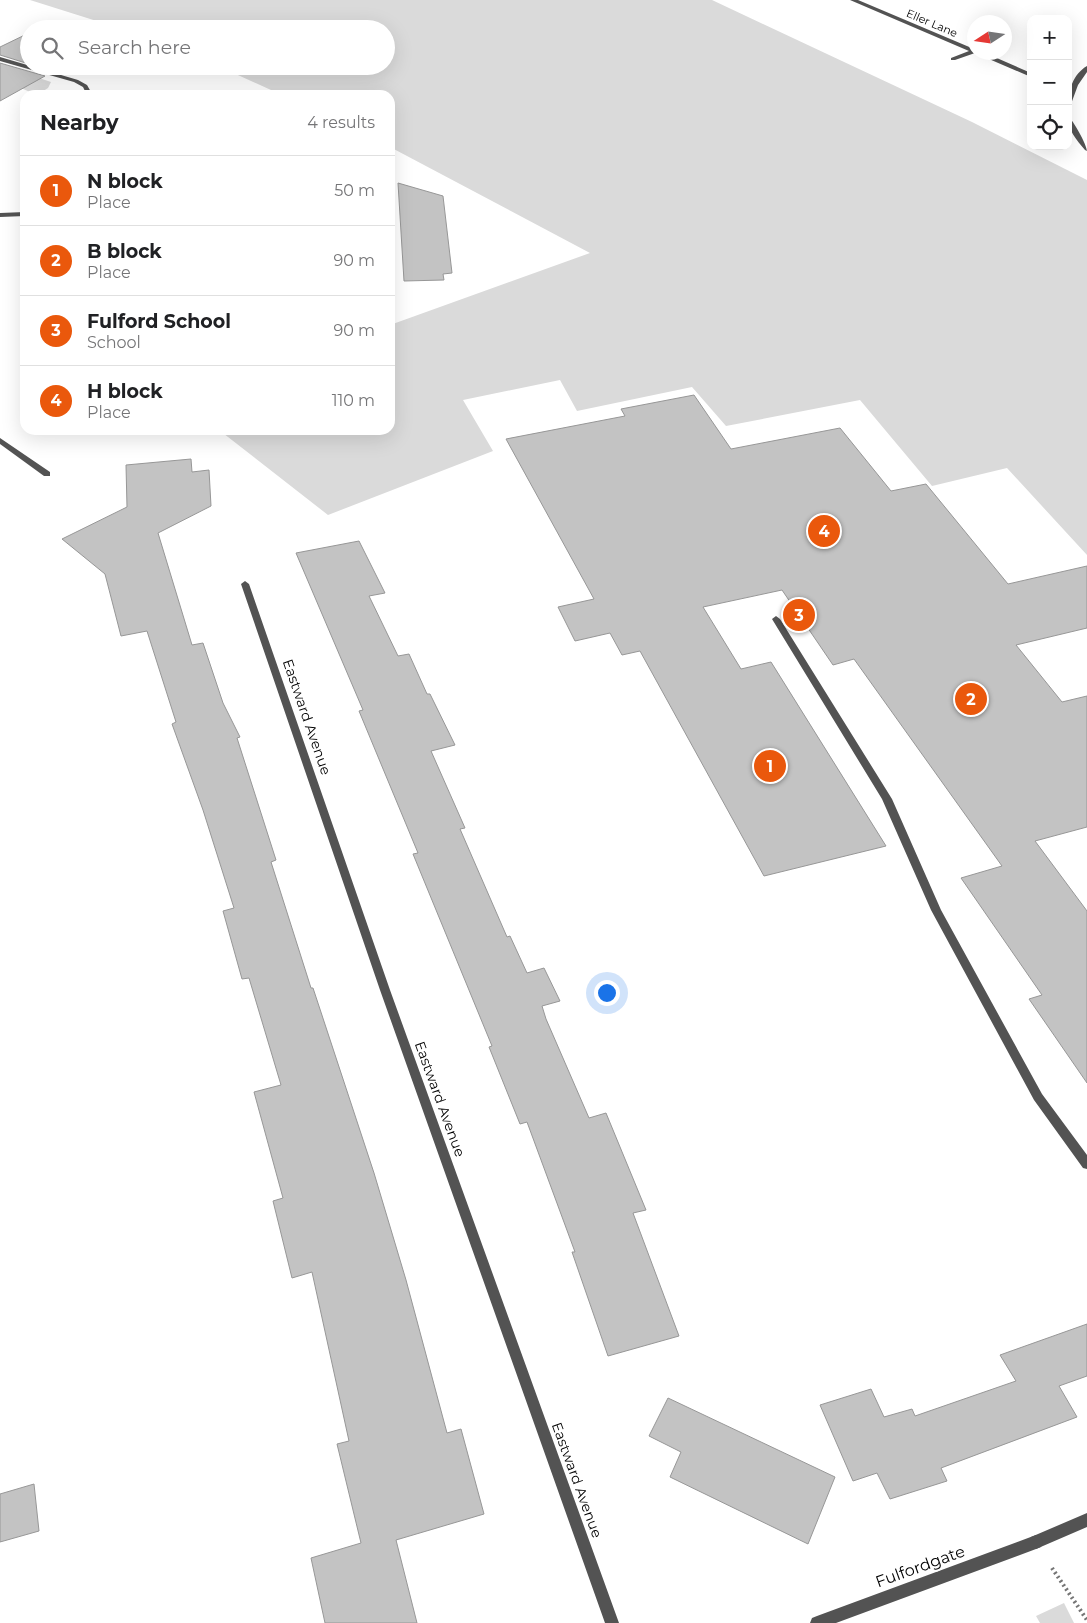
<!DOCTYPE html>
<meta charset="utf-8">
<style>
:root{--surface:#fff;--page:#f2f2f2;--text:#202124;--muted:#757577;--line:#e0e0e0;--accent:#ea580c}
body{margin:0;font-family:Montserrat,sans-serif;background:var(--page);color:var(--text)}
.controls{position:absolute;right:15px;top:15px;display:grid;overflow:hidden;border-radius:10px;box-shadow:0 5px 20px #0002}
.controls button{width:45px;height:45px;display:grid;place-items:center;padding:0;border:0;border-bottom:1px solid var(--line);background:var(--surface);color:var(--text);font:25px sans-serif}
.compass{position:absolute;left:967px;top:15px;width:45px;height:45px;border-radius:50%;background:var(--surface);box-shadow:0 5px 20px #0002;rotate:258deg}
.you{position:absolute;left:606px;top:992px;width:18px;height:18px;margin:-12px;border:4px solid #fff;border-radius:50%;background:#1a73e8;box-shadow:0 0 0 8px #1a73e833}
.badge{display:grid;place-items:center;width:32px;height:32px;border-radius:50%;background:var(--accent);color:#fff;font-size:16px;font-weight:700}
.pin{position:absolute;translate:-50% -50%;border:2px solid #fff;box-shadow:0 1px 5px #0006}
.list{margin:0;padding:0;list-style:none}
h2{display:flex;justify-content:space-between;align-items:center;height:65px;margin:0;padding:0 20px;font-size:21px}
h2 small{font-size:16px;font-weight:400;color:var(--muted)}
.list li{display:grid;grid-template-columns:32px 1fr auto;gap:15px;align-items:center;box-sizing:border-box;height:70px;padding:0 20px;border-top:1px solid var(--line)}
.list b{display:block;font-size:19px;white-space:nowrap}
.list p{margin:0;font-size:16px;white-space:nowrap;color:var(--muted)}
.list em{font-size:16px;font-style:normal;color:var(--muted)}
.icon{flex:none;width:28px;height:28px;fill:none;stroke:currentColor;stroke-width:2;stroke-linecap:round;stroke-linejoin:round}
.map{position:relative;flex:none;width:1087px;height:1623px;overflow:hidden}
.search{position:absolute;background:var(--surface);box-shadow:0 5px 20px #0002;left:20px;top:20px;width:375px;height:55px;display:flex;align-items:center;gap:12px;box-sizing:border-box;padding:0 18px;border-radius:28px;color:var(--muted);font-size:19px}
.panel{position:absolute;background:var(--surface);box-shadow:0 5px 20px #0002;left:20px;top:90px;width:375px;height:345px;border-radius:15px}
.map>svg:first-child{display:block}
.green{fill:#dadada}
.building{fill:#c3c3c3;stroke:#979797}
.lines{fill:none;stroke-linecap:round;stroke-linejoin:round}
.path{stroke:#757575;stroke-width:4;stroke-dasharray:2 3;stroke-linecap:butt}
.service{fill:#535353;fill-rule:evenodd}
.minor{fill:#535353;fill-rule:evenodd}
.labels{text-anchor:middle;stroke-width:4;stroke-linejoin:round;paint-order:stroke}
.far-street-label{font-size:11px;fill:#000;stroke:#fff}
.street-label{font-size:14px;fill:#000;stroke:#fff}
.near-street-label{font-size:16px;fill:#000;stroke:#fff}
</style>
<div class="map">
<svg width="1087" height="1623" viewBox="0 0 1087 1623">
<rect width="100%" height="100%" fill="#fff"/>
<path class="green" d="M30 0H712L972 122 1087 180V555L1007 468 932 486 860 400 726 426 692 387 577 411 560 380 463 400 493 451 328 515 219 430H390V325L590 253 390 147V95H282L218 66H386V29H122Z
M0 65 51 82 48 88 37 95 0 79Z
M1064 1603 1074 1623H1040L1036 1616Z"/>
<path class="building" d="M29 33V64L0 55V47Z
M0 63 45 76 0 101Z
M398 183 443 196 452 273 443 274 444 280 404 281Z
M694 395 731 449 840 428 891 491 926 484 1008 584 1087 566V628L1016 645 1062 702 1087 696V827L1035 841 1087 911V1083L1029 999 1042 995 961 878 1002 866 854 659 833 665 782 590 703 607 741 669 771 662 886 846 764 876 640 651 622 655 610 633 575 641 558 607 594 599 506 439 625 416 621 409Z
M191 459 192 472 209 470 211 506 158 533 192 645 203 643 223 703 240 737 237 738 276 860 271 862 311 988H313L374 1173 406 1280 447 1433 461 1429 484 1514 396 1540 417 1623H325L311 1558 361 1543 337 1444 349 1441 312 1272 292 1278 273 1201 283 1198 254 1092 281 1085 249 978 242 979 223 911 234 908 203 810 172 724 176 722 147 631 121 636 105 574 62 539 127 507 126 465Z
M359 541 385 593 369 596 398 656 409 654 427 694H430L455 745 431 751 465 828 460 829 507 937 510 936 527 973 544 968 560 1001 542 1006 546 1019 589 1118 606 1113 646 1210 633 1213 679 1336 608 1356 572 1252H575L527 1122 520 1124 489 1047 492 1046 413 854 418 853 359 711 363 710 296 553Z
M1087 1324V1376L1059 1386 1077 1417 941 1468 947 1481 890 1499 877 1473 853 1481 820 1405 871 1389 884 1417 912 1409 915 1416 1016 1381 1000 1355Z
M668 1398 835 1477 808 1544 670 1477 681 1452 649 1436Z
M34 1484 39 1531 0 1542V1494Z"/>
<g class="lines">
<path class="path" d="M1052 1568 1087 1620"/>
<path class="service" d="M1087 66V72L1078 85 1071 104 1068 106C1068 91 1073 74 1087 66Z
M1068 116C1073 120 1087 145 1087 151L1085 150C1076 139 1068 131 1068 116Z
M776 616 780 619 892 799 941 910 1042 1094 1087 1155V1169L1083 1168 1034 1100 931 910 882 799 772 619Z
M1087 1513V1527L1036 1549 1031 1547 1029 1542 1031 1537Z"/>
<path class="minor" d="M850 0H858L974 49V52H983L1031 73V77L975 53 955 60H951V58L969 51Z
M0 57 78 80 87 85 91 92 86 93 83 87 74 82 0 61Z
M25 212V216L0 217V213Z
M0 438 50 472V476H44L0 444Z
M245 581 249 584 390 990 619 1623H605L380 990 241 584Z
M1036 1535 1041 1537 1043 1542 1041 1547 1036 1549 836 1623H810L812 1618 817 1616Z"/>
</g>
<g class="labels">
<g class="far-street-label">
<text transform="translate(932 23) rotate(23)" y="4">Eller Lane</text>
</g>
<g class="street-label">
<text transform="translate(307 717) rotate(71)" y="5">Eastward Avenue</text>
<text transform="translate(440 1099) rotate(70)" y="5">Eastward Avenue</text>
<text transform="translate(577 1480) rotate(70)" y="5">Eastward Avenue</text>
</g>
<g class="near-street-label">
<text transform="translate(920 1566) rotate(-20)" y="6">Fulfordgate</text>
</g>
</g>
</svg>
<div class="controls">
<button>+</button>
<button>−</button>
<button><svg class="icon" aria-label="locate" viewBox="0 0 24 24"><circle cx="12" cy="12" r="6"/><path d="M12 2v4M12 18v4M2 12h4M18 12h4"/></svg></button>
</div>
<svg class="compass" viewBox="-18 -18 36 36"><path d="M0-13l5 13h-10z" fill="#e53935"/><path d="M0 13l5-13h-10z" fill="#757577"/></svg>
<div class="you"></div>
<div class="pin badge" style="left:770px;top:766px">1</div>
<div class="pin badge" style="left:971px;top:699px">2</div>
<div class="pin badge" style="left:799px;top:615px">3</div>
<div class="pin badge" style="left:824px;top:531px">4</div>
<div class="search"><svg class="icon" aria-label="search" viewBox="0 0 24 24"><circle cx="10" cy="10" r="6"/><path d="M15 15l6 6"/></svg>Search here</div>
<section class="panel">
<h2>Nearby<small>4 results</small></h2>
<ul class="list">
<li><span class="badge">1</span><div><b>N block</b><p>Place</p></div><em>50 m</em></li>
<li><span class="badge">2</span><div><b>B block</b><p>Place</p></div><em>90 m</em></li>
<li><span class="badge">3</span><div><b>Fulford School</b><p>School</p></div><em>90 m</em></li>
<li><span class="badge">4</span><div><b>H block</b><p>Place</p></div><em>110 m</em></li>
</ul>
</section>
</div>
